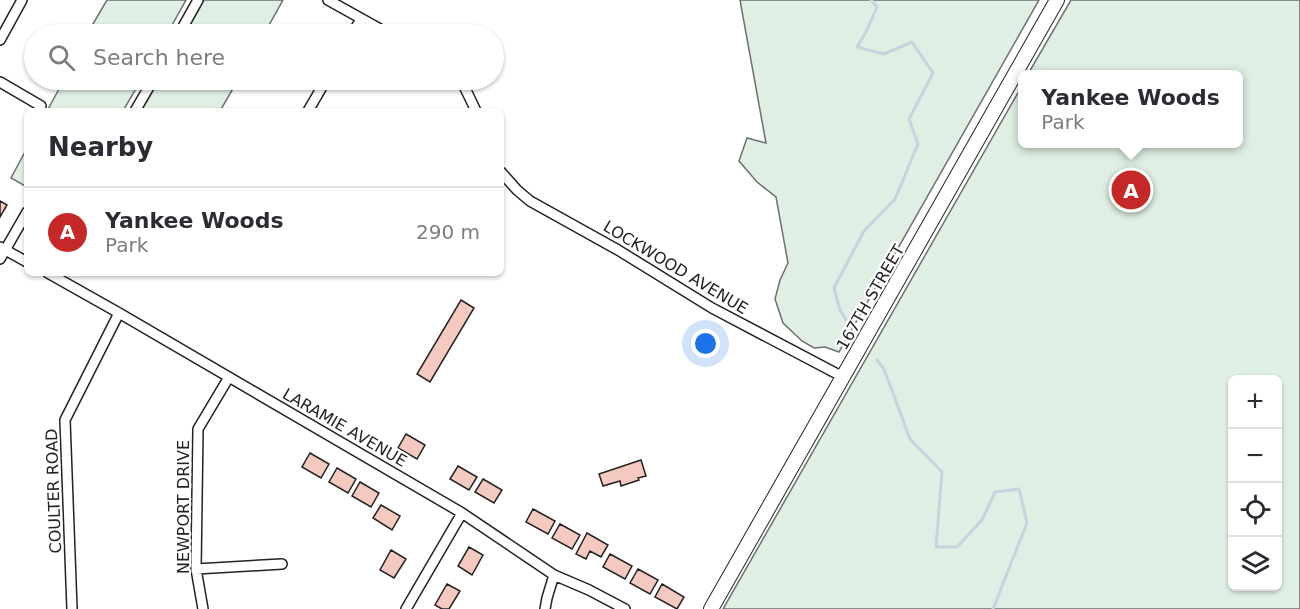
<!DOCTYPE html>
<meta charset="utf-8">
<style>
:root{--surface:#fff;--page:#f2f2f3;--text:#2b2b33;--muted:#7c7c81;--line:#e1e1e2;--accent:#c62828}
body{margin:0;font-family:"DejaVu Sans",sans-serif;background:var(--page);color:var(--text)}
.controls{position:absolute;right:18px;bottom:18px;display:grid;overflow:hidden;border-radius:9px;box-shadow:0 2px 4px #0004}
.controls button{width:54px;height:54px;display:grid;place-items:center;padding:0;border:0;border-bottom:2px solid var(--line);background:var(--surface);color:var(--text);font:30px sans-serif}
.you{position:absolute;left:706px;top:344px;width:21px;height:21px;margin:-15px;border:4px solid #fff;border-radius:50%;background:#1a73e8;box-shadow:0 0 0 9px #1a73e833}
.badge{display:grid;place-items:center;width:39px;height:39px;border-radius:50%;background:var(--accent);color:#fff;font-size:20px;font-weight:700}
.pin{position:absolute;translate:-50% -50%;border:3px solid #fff;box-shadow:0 2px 6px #0006}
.popup{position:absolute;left:1018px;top:70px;width:225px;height:78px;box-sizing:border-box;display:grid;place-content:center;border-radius:9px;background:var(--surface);filter:drop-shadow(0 2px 4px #0005);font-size:20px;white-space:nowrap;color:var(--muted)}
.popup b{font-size:22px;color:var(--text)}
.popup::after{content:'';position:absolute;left:50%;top:100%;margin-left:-12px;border:12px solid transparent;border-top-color:var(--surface)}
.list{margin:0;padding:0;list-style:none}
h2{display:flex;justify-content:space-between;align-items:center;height:78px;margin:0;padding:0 24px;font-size:26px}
h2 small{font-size:20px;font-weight:400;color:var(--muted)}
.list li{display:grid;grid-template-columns:39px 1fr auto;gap:18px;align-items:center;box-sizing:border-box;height:90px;padding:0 24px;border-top:2px solid var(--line)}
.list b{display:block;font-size:22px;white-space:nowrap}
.list p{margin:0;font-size:20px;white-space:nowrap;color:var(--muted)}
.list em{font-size:20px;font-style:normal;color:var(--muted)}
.icon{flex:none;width:33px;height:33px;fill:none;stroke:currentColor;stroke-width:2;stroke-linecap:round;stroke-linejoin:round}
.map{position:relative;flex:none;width:1300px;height:609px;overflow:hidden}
.search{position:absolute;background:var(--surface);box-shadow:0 2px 4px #0004;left:24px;top:24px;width:480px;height:66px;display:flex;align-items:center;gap:15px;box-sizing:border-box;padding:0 21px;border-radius:33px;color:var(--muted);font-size:22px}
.panel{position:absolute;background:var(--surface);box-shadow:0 2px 4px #0004;left:24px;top:108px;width:480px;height:168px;border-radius:9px}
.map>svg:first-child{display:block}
.green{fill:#e0efe3;stroke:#6f6f6f;stroke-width:1.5;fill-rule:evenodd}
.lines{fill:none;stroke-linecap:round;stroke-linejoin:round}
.stream{stroke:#c7d3dd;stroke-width:3}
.building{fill:#f3c9c0;stroke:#222;stroke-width:1.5}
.street-casing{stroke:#222;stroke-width:12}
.secondary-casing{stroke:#222;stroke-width:16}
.street{stroke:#fff;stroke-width:9}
.secondary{stroke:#fff;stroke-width:14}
.labels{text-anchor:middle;stroke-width:4.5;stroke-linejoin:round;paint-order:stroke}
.street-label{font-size:16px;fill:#222;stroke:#fff}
</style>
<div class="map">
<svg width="1300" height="609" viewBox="0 0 1300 609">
<rect width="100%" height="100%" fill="#fff"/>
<path class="green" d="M107 0H186L167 34H87Z
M204 0H283L264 34H185Z
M740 0H1039L839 352 825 347 814 348 802 341 783 323 775 299 780 280 788 263 776 197 757 182 739 161 747 138 766 143Z
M1071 0H1300V609H723L1023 84V144H1239V74H1028ZM1232 380H1278V586H1232Z
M64 80H141L123 111H47Z
M159 80H238L220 111H141Z
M27 148V187L11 178Z"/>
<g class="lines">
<path class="stream" d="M846 320 840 310 834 288 864 231 895 199 918 144 909 119 933 73 912 42 884 54 857 47 866 32 877 7 871 0
M877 360 884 369 910 439 942 472 936 547H957L982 520 995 492 1019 489 1027 523 993 609"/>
</g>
<path class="building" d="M0 201 7 205 0 217Z
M461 300 474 308 430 382 417 374Z
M406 434 425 445 417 459 398 448Z
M310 453 329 464 321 478 302 467Z
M641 460 646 476 638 478 639 480 621 486 620 481 603 486 599 474Z
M458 466 477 477 469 490 450 479Z
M337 468 356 479 348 493 329 482Z
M483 479 502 490 494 503 475 492Z
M360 482 379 493 371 507 352 496Z
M381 505 400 516 392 530 373 518Z
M533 509 555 521 548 534 526 522Z
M560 524 580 535 572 549 552 538Z
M587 533 608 545 601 557 590 551 586 559 576 554Z
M469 547 483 555 472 575 458 566Z
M391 550 406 559 394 578 380 570Z
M610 554 632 566 625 579 603 567Z
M638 569 658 580 650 594 630 583Z
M447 584 460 591 449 609H442L435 605Z
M662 584 684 597 677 609 655 597Z"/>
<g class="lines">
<g class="street-casing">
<path id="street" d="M328 0 389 34
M179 34 198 0
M352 34 361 19
M0 40 22 0
M456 80 464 86 476 111
M0 82 41 106
M135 111 153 80
M308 111 326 80
M501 172 517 190 530 201 618 250 712 308 843 377
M0 247 27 262
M0 259 27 212
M48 273 119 313 462 513 554 575 589 590 625 609
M196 569 282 564
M72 609 65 420 119 313
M203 609 196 569 198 429 229 377
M406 609 462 513
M545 609 547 598 554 575"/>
</g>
<g class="secondary-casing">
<path id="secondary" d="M711 609 1057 0"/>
</g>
<use href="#street" class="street"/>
<use href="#secondary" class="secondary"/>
</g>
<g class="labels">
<g class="street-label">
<text transform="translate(676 267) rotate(31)" y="6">LOCKWOOD AVENUE</text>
<text transform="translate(870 297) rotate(-60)" y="6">167TH STREET</text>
<text transform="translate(345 427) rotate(30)" y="6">LARAMIE AVENUE</text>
<text transform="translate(53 491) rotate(-92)" y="6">COULTER ROAD</text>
<text transform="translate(183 507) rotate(-90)" y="6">NEWPORT DRIVE</text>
</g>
</g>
</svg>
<div class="controls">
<button>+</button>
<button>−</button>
<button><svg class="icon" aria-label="locate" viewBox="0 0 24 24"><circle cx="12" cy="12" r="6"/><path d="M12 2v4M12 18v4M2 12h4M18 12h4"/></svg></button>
<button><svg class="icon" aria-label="layers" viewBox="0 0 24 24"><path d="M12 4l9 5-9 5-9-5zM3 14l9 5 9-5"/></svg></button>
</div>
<div class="you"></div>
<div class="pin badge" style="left:1131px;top:190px">A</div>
<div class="popup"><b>Yankee Woods</b>Park</div>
<div class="search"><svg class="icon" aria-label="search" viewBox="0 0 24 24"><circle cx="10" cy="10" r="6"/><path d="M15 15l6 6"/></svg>Search here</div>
<section class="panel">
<h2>Nearby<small></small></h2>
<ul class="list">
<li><span class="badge">A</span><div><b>Yankee Woods</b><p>Park</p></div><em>290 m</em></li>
</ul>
</section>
</div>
